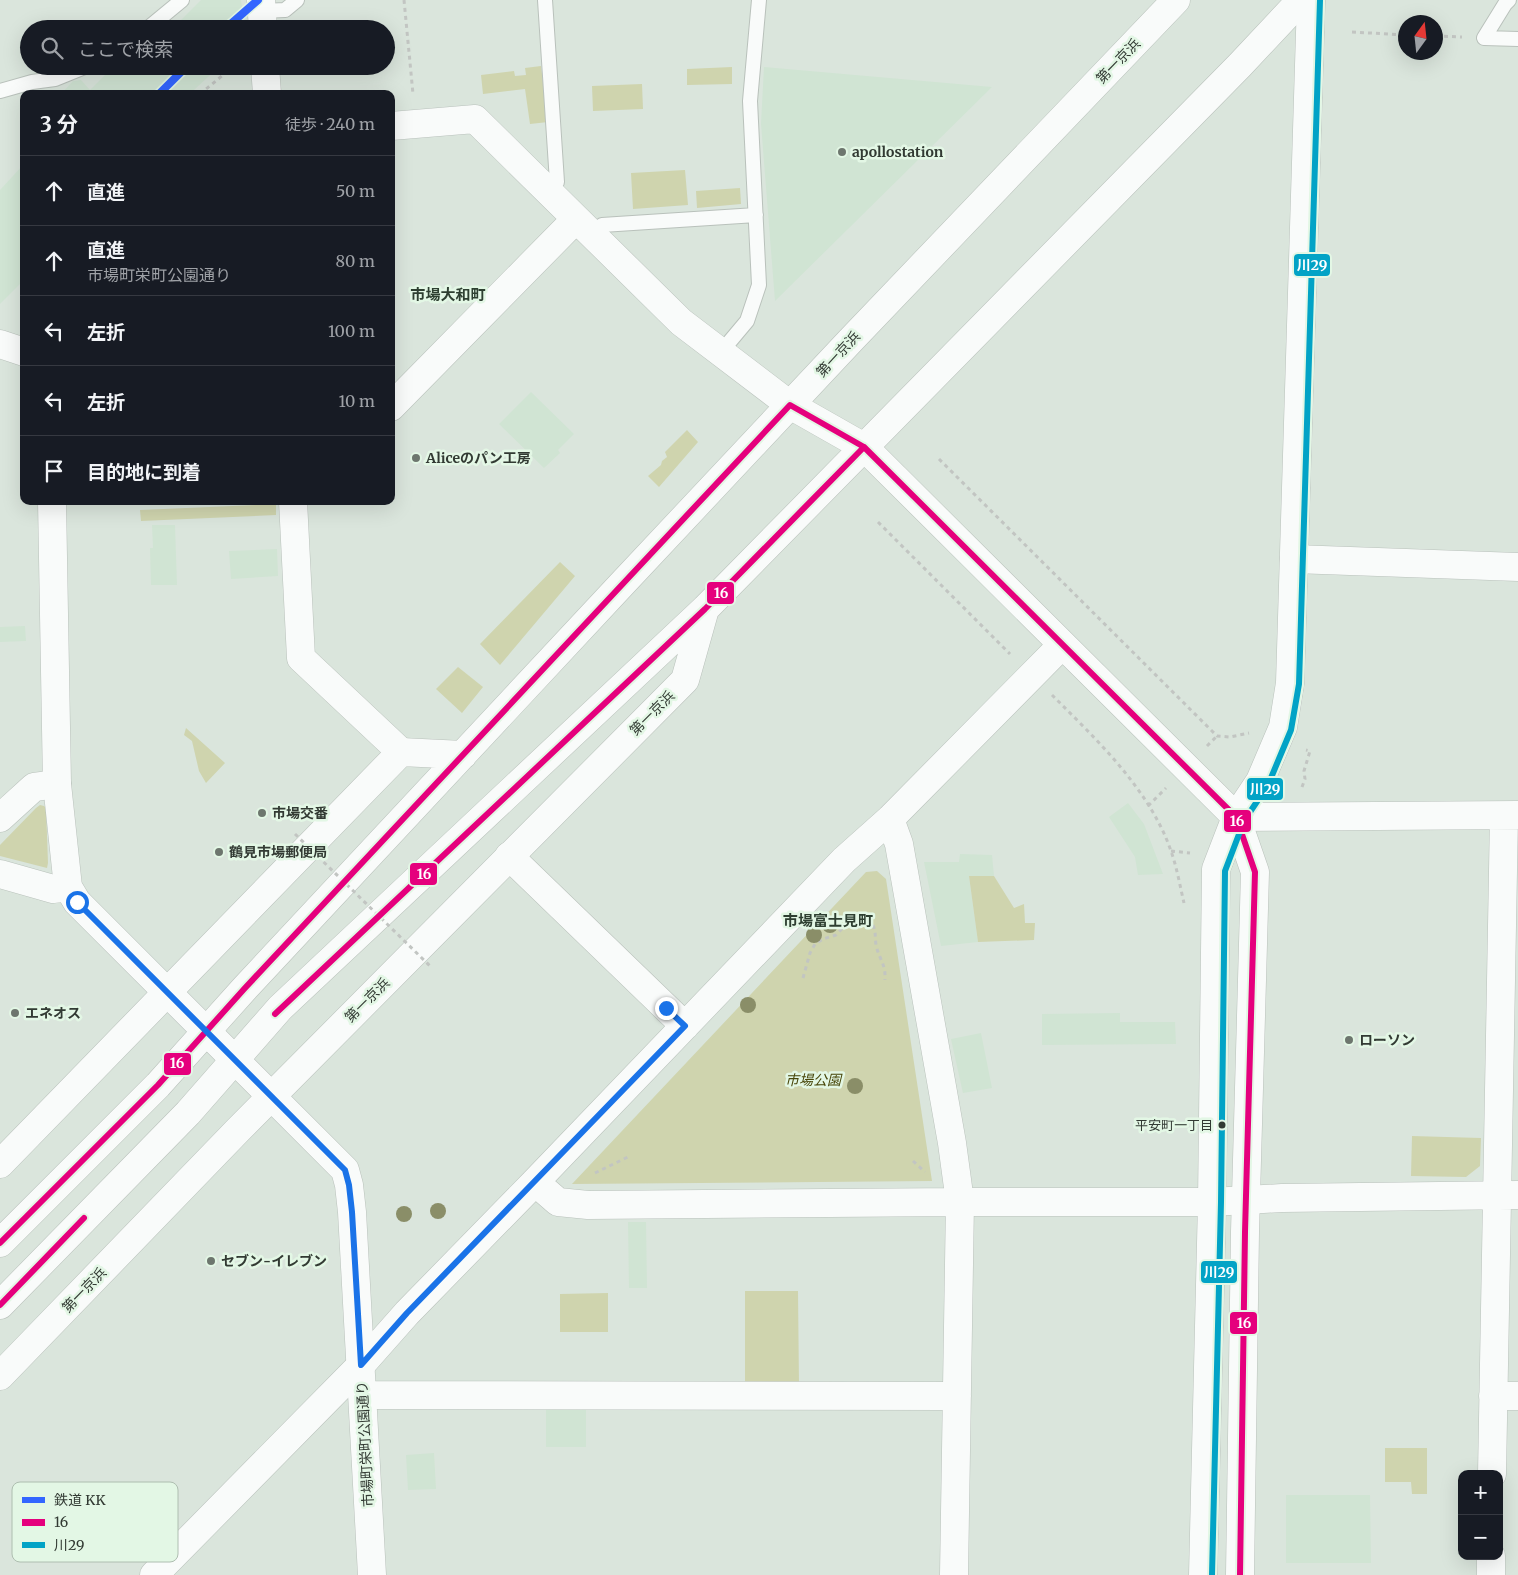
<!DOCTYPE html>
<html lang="ja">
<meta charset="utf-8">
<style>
:root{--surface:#171b24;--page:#242831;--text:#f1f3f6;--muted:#9ea1a6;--line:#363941}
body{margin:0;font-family:Merriweather,"Noto Sans JP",serif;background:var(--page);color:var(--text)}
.controls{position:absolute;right:15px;bottom:15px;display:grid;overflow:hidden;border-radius:10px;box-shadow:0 5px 20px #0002}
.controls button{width:45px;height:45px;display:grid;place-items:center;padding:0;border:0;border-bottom:1px solid var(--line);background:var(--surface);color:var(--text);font:25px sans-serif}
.compass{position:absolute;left:1398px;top:15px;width:45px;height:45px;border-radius:50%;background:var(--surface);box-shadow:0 5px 20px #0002;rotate:15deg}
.stop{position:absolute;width:15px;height:15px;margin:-11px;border:4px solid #1a73e8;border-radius:50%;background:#fff}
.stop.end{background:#1a73e8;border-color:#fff;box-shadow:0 1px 5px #0008}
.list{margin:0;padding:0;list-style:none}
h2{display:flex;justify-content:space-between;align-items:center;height:65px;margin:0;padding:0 20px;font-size:21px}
h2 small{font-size:16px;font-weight:400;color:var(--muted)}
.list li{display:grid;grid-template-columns:32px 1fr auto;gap:15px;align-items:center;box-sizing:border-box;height:70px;padding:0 20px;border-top:1px solid var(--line)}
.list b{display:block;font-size:19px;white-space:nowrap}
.list p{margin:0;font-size:16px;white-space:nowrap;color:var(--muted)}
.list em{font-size:16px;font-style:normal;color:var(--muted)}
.icon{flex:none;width:28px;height:28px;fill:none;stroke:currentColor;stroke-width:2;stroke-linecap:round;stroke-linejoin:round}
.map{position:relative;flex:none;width:1518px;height:1575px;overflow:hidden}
.search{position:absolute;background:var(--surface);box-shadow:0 5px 20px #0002;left:20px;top:20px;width:375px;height:55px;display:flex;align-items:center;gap:12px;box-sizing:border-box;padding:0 18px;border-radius:28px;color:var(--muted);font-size:19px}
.panel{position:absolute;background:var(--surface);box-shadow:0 5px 20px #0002;left:20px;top:90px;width:375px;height:415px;border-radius:10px}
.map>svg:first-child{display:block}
.built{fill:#d0e4d3}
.green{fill:#cfd4ae}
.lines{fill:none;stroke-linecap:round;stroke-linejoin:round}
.service-casing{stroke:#b9c1bb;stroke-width:16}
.minor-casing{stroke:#b9c1bb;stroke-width:29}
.tertiary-casing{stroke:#b9c1bb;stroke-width:29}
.trunk-casing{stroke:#b9c1bb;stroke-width:29}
.path{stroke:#c2c5c2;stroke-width:3;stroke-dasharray:4 4;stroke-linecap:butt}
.service{stroke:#f9fbfa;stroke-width:14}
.minor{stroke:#f9fbfa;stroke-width:28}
.tertiary{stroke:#f9fbfa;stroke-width:28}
.trunk{stroke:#f9fbfa;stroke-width:28}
.path-bridge{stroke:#c2c5c2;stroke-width:3;stroke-dasharray:4 4;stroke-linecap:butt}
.bus-1-casing{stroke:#e3f7e5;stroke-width:10}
.bus-2-casing{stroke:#e3f7e5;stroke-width:10}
.bus-1{stroke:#e5007d;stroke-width:6}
.bus-2{stroke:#02a3c6;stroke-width:6}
.rail-1-casing{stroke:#e3f7e5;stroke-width:11}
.rail-1{stroke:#36f;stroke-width:8}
.tree{fill:#8a8e68}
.route{stroke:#1a73e8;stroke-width:6}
.poi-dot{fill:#6d766e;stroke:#e3f7e5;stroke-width:2}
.bus-dot{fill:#323a33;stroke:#e3f7e5;stroke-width:2}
.labels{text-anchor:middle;stroke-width:5;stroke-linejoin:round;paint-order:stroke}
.bus-label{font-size:13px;fill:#323a33;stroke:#e3f7e5;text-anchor:end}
.street-label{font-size:14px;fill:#323a33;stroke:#e3f7e5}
.poi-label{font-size:14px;font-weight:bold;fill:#323a33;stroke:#e3f7e5;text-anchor:start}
.park-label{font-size:14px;font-style:italic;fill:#484609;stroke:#e3f7e5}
.neighbourhood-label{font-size:15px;font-weight:bold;fill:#2e3f31;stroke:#e3f7e5}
.key{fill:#e3f7e5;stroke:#aebeb0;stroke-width:1}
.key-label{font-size:14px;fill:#323a33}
.line-badge{stroke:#e3f7e5;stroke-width:2}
.badge-label{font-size:14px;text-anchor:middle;font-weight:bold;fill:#fff}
</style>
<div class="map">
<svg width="1518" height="1575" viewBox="0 0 1518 1575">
<rect width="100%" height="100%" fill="#dae5dc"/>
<path class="built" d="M201 0H241L245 29H172Z
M114 66H220L195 89 193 91 195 94H61L73 81 81 80 90 90Z
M764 67 992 87 775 301 761 124Z
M24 164V280L0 304V190Z
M531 392 574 434 558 450 560 453 544 468 499 424Z
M152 525H175L177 585H151L150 548H153Z
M277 549 278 576 231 579 229 551Z
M25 626 26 641 0 642V627Z
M1128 803 1144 824 1163 874 1138 875 1135 857 1109 817Z
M960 854 992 855 994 876H969L978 942 941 946 924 862H959Z
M1120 1013V1022H1175L1176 1044 1042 1045V1014Z
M981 1033 992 1088 963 1093 951 1039Z
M628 1222H646L647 1288H629Z
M586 1405V1447H546V1406Z
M434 1453 436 1489 408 1490 406 1455Z
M1286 1495H1370L1371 1563H1286Z"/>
<path class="green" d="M541 66 548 122 530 124 525 89 483 94 481 75 514 71 515 76 526 75 525 68Z
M732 67V84L687 85V69Z
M642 84 643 109 593 111 592 86Z
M685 170 688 205 633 209 631 173Z
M740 188 741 204 697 208 696 191Z
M687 430 698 442 659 487 648 476 661 465 662 461 667 457 665 452Z
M276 504V515L141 521 140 510Z
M560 562 575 576 500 665 480 644Z
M458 667 483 687 462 713 436 689Z
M186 728 225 763 206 783 199 771 192 741 184 735Z
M40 805 44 806 46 808 48 863 47 868 0 856V845L36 808Z
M877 871 886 879 932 1181 572 1184 866 872Z
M969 876H994L1014 908 1024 904 1025 923H1035L1034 940 978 942Z
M1412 1136 1481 1138 1480 1166 1466 1177 1411 1176Z
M745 1291H798L799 1386H745Z
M608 1293V1332H560V1294Z
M1385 1448H1427V1494H1412L1411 1482H1385Z"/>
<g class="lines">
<g class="service-casing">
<path id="service" d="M545 0 557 182 548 191
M1509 0 1505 4 1484 38 1518 39
M262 11 285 10 297 0
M147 29 182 0
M0 91 32 82 55 79 87 66
M593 235 602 225 756 215
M721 352 747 321 759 285 750 101 759 0"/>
</g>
<g class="minor-casing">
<path id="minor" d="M261 0 263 29
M265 66 267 94
M391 126 475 119 681 322 790 405
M0 344 24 352
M391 407 576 219
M293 501 301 658 401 752
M1294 559 1518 567
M1236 817 1518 815
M0 818 34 787 57 784
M890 819 899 844 952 1143 960 1202 954 1575
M509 856 685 1026
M0 874 53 889 68 887
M535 1182 558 1202 588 1205 960 1202H1212L1282 1198 1518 1195
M363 1395 957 1396
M1493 1396H1518
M1492 1474 1504 816
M154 1575 361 1365 407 1313 535 1182 844 860 890 819 1062 645
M1491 1575V1556"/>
</g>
<g class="tertiary-casing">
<path id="tertiary" d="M790 405 864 447 1236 817 1255 872 1245 1232 1240 1575
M52 501 57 784 68 887 77 902 345 1170 349 1185 352 1212 372 1575
M1203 1575 1212 1202 1216 869 1236 817 1260 781 1283 727 1290 683 1311 0"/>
</g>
<g class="trunk-casing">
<path id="trunk" d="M0 1164 401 752 463 755
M0 1243 158 1085 245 988 621 585 850 341 1176 0
M0 1305 188 1113 280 1008 705 609 1240 65 1301 0
M0 1376 238 1130 685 680 705 609"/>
</g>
<path class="path" d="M404 0 413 94
M1352 32 1406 35
M1436 36 1462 37
M200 94 234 66
M939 459 1217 736 1230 737 1249 733
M878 522 1010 654
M1052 695C1097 740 1150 790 1171 851 1177 868 1180 886 1184 903
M1207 746 1217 736
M1302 787 1305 779 1304 771 1310 751 1306 750
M1148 806 1166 788
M1171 851 1190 853
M873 925C876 932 875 938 876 945 879 959 886 964 885 980
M803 978 810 953 815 944 823 939 836 935 852 918
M913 1161 925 1172
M595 1173 630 1156"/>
<use href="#service" class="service"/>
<use href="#minor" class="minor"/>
<use href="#tertiary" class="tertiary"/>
<use href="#trunk" class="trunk"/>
<path class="path-bridge" d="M295 834 430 966"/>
<g class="bus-1-casing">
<path id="bus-1" d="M275 1014 705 609 864 447
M0 1243 158 1085 245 988 790 405 864 447 1236 817 1255 872 1245 1232 1240 1575
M0 1305 84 1218"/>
</g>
<g class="bus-2-casing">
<path id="bus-2" d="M1212 1575 1221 1202 1225 871 1244 821 1268 785 1291 730 1299 684 1320 0"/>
</g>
<use href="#bus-1" class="bus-1"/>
<use href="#bus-2" class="bus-2"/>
<g class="rail-1-casing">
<path id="rail-1" d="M225 29 258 0
M159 94 187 66"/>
</g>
<use href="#rail-1" class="rail-1"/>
</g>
<g class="tree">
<circle cx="830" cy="925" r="8"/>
<circle cx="814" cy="935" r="8"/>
<circle cx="748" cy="1005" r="8"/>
<circle cx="855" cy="1086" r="8"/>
<circle cx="438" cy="1211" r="8"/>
<circle cx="404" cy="1214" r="8"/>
</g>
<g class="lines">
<path class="route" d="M77 902 345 1170 349 1185 352 1212 361 1365 407 1313 685 1026 666 1008"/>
</g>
<g class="poi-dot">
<circle cx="842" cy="152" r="5"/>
<circle cx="416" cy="458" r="5"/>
<circle cx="262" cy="813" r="5"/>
<circle cx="219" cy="852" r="5"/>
<circle cx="15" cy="1013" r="5"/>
<circle cx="1349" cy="1040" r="5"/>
<circle cx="211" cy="1261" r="5"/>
</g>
<circle class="bus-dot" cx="1222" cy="1125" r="4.5"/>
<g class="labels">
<g class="bus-label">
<text x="1213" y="1130">平安町一丁目</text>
</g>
<g class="street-label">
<text transform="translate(1118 61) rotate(-46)" y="5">第一京浜</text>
<text transform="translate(838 354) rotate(-47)" y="5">第一京浜</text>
<text transform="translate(652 713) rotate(-45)" y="5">第一京浜</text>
<text transform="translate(367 1000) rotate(-45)" y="5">第一京浜</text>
<text transform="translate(84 1290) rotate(-46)" y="5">第一京浜</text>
<text transform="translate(365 1444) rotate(-93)" y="5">市場町栄町公園通り</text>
</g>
<g class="poi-label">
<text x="852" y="157">apollostation</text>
<text x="426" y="463">Aliceのパン工房</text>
<text x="272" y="818">市場交番</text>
<text x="229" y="857">鶴見市場郵便局</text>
<text x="25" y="1018">エネオス</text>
<text x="1359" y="1045">ローソン</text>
<text x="221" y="1266">セブン-イレブン</text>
</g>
<g class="park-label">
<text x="813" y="1085">市場公園</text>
</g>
<g class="neighbourhood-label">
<text x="448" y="300">市場大和町</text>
<text x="828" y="926">市場富士見町</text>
</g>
</g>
<rect x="12" y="1482" width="166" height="80" rx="8" class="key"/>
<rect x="22" y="1497" width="23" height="6" fill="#36f"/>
<rect x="22" y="1519" width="23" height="7" fill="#e5007d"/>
<rect x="22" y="1542" width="23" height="6" fill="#02a3c6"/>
<g class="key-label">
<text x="54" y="1505">鉄道 KK</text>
<text x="54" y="1527">16</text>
<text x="54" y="1550">川29</text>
</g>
<g class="line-badge">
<rect x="1293" y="253" width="38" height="24" rx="5" fill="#02a3c6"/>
<rect x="706" y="581" width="29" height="24" rx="5" fill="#e5007d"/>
<rect x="1246" y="777" width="38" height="24" rx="5" fill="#02a3c6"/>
<rect x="1223" y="809" width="29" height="24" rx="5" fill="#e5007d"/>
<rect x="409" y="862" width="29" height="24" rx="5" fill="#e5007d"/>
<rect x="163" y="1052" width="29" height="24" rx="5" fill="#e5007d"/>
<rect x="1200" y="1260" width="38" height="24" rx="5" fill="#02a3c6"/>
<rect x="1229" y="1311" width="29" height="24" rx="5" fill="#e5007d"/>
</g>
<g class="badge-label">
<text x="1312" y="270">川29</text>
<text x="721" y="598">16</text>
<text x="1265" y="794">川29</text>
<text x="1237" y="826">16</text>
<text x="424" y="879">16</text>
<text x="177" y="1068">16</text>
<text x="1219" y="1277">川29</text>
<text x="1244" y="1328">16</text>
</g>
</svg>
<div class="controls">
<button>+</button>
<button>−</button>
</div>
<svg class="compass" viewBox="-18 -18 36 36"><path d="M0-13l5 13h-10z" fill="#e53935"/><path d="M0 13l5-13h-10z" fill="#9ea1a6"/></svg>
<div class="stop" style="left:77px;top:902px"></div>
<div class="stop end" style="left:666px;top:1008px"></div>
<div class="search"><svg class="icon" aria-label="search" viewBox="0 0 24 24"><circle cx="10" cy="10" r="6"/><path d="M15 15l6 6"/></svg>ここで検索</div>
<section class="panel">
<h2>3 分<small>徒歩 · 240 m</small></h2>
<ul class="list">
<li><svg class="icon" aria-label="ahead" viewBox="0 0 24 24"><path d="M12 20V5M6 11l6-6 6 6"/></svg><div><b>直進</b></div><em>50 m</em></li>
<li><svg class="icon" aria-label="ahead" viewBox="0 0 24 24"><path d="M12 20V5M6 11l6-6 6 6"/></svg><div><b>直進</b><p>市場町栄町公園通り</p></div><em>80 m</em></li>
<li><svg class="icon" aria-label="left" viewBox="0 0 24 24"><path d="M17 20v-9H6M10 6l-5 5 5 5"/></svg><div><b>左折</b></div><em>100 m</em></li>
<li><svg class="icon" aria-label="left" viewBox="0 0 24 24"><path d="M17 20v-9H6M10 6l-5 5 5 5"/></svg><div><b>左折</b></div><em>10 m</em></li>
<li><svg class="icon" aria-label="arrive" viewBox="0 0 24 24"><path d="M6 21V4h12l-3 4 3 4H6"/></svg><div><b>目的地に到着</b></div></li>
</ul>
</section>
</div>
